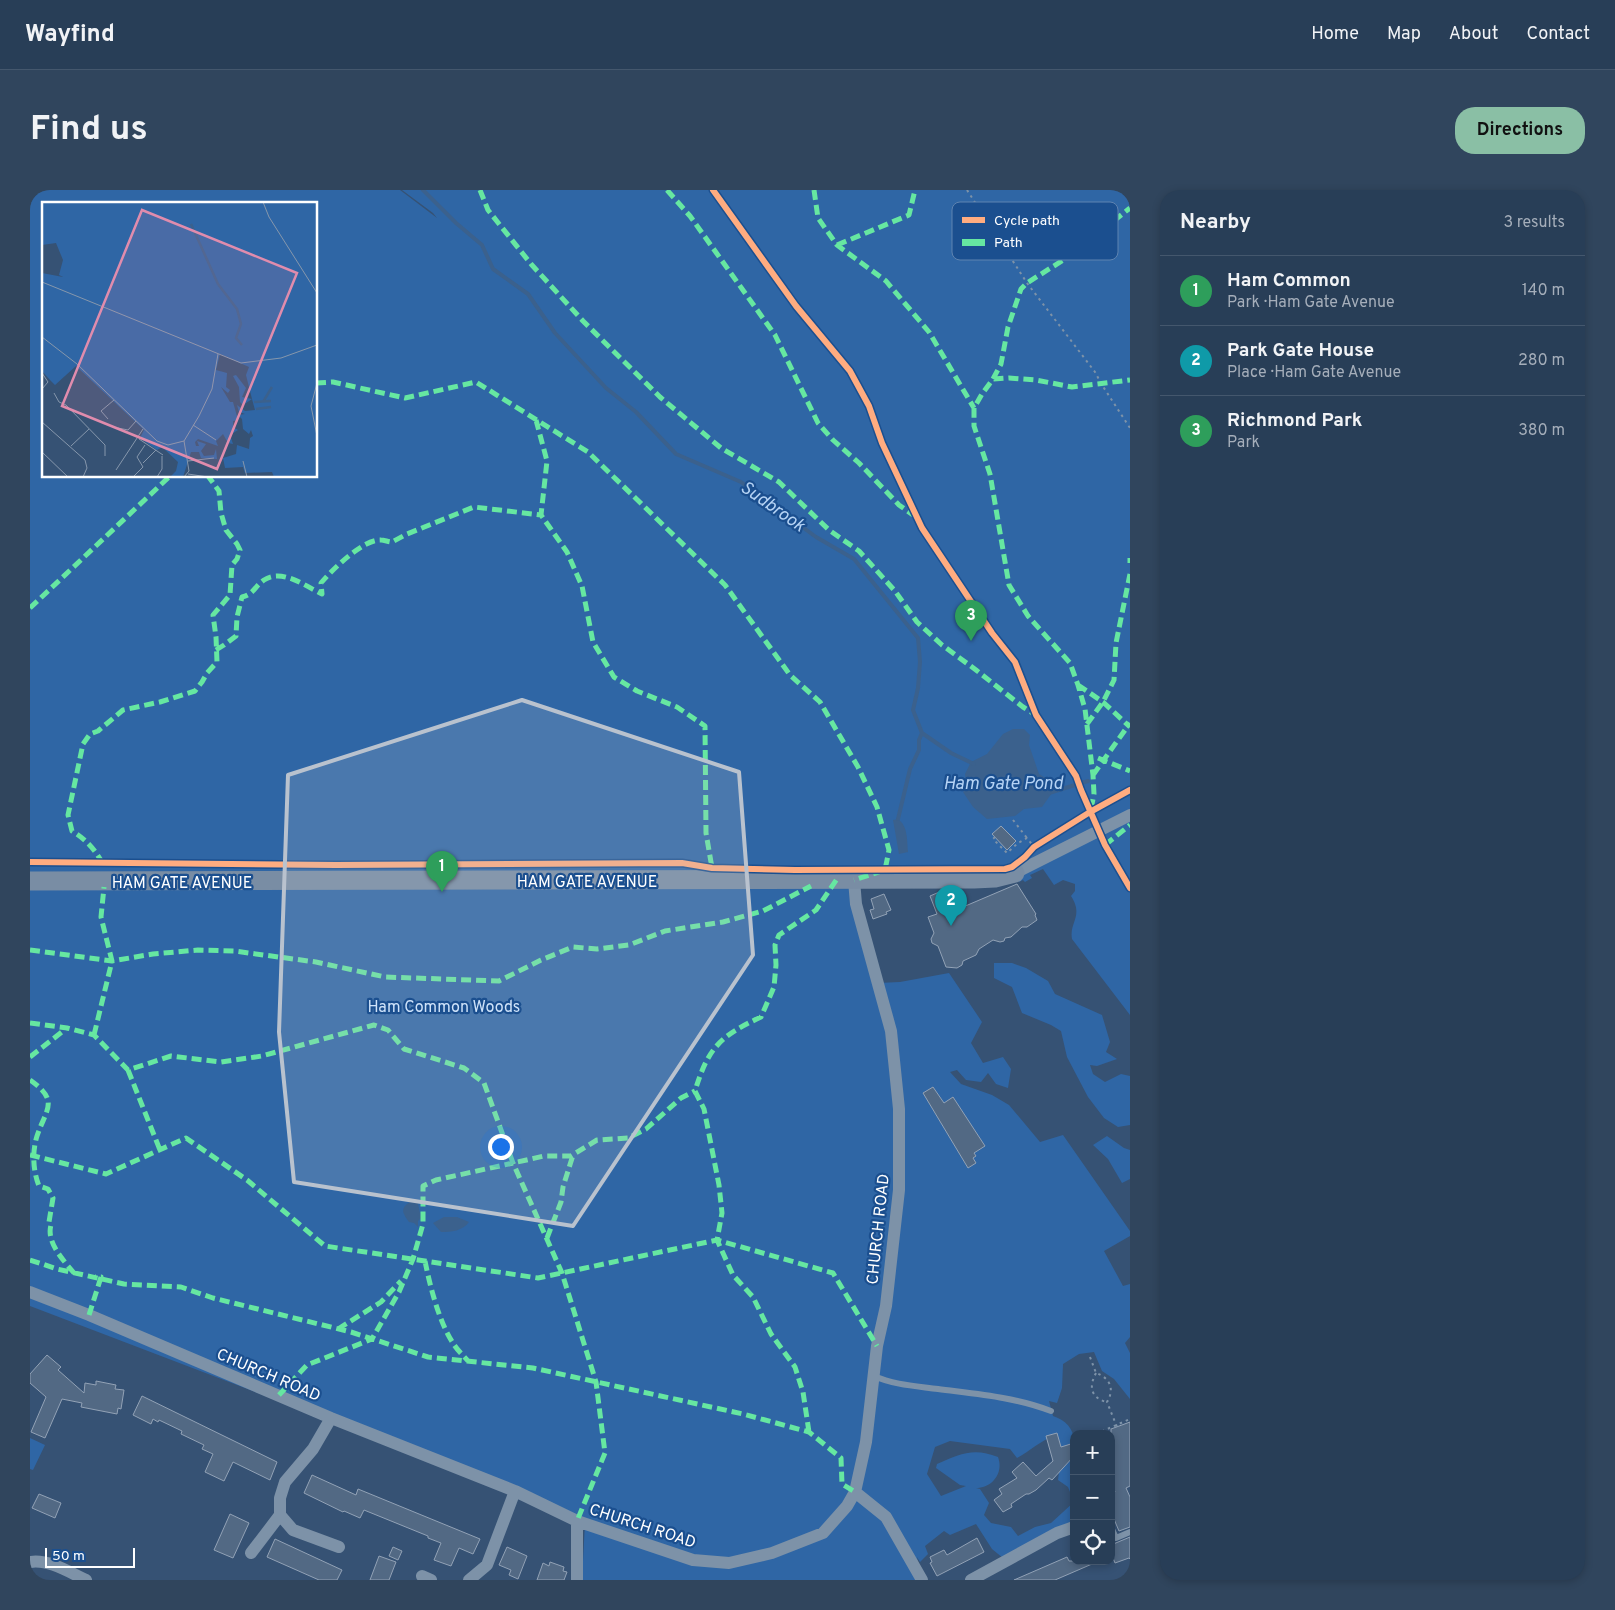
<!DOCTYPE html>
<meta charset="utf-8">
<style>
:root{--surface:#283e57;--page:#30455d;--text:#f1f3f6;--muted:#a5aeba;--line:#44576d;--accent:#8abfa5}
body{margin:0;font-family:Overpass,sans-serif;background:var(--page);color:var(--text)}
.controls{position:absolute;right:15px;bottom:15px;display:grid;overflow:hidden;border-radius:10px;box-shadow:0 2px 8px #0003}
.controls button{width:45px;height:45px;display:grid;place-items:center;padding:0;border:0;border-bottom:1px solid var(--line);background:var(--surface);color:var(--text);font:25px sans-serif}
.scale{position:absolute;left:15px;bottom:12px;width:90px;box-sizing:border-box;padding-left:5px;border:2px solid #fff;border-top:0;font-size:14px;line-height:18px;white-space:nowrap;color:#fff;-webkit-text-stroke:4px #1b4f8f;paint-order:stroke}
.you{position:absolute;left:470px;top:956px;width:18px;height:18px;margin:-12px;border:4px solid #fff;border-radius:50%;background:#1a73e8;box-shadow:0 0 0 8px #1a73e833}
.badge{display:grid;place-items:center;width:32px;height:32px;border-radius:50%;background:var(--accent);color:#fff;font-size:16px;font-weight:700}
.pin{position:absolute;translate:-50% -41px;filter:drop-shadow(0 1px 2px #0008)}
.pin::after{content:'';position:absolute;top:26px;width:18px;height:15px;background:inherit;clip-path:polygon(0 0,100% 0,50% 100%)}
.list{margin:0;padding:0;list-style:none}
h2{display:flex;justify-content:space-between;align-items:center;height:65px;margin:0;padding:0 20px;font-size:21px}
h2 small{font-size:16px;font-weight:400;color:var(--muted)}
.list li{display:grid;grid-template-columns:32px 1fr auto;gap:15px;align-items:center;box-sizing:border-box;height:70px;padding:0 20px;border-top:1px solid var(--line)}
.list b{display:block;font-size:19px;white-space:nowrap}
.list p{margin:0;font-size:16px;white-space:nowrap;color:var(--muted)}
.list em{font-size:16px;font-style:normal;color:var(--muted)}
.icon{flex:none;width:28px;height:28px;fill:none;stroke:currentColor;stroke-width:2;stroke-linecap:round;stroke-linejoin:round}
.map{position:relative;flex:none;width:1100px;height:1390px;overflow:hidden;border-radius:20px}
header{display:flex;align-items:center;gap:30px;box-sizing:border-box;height:70px;padding:0 25px;background:var(--surface);border-bottom:1px solid var(--line)}
header strong{font-size:24px}
nav{display:flex;gap:28px;margin-inline-start:auto;font-size:18px}
.intro{display:flex;align-items:center;justify-content:space-between;box-sizing:border-box;height:120px;padding:0 30px}
h1{margin:0;font-size:35px}
.button{padding:12px 22px;border-radius:20px;background:var(--accent);color:#111;font-size:18px;font-weight:700}
main{display:flex;gap:30px;padding:0 30px}
aside{flex:1;background:var(--surface);border-radius:20px;box-shadow:0 2px 8px #0003}
.map>svg:first-child{display:block}
.green{fill:#2f66a5;fill-rule:evenodd}
.water{fill:#3b618d}
.lines{fill:none;stroke-linecap:round;stroke-linejoin:round}
.stream{stroke:#3b618d;stroke-width:4}
.building{fill:#526984;stroke:#92a2b6}
.path{stroke:#7d92a8;stroke-width:2;stroke-dasharray:2.5 4;stroke-linecap:butt}
.lane{stroke:#7d92a8;stroke-width:6}
.street{stroke:#7d92a8;stroke-width:12}
.secondary{stroke:#798da4;stroke-width:19}
.quiet{stroke:#66e7a1;stroke-width:5;stroke-dasharray:10 5;stroke-linecap:butt}
.cycleway-casing{stroke:#1b4f8f;stroke-width:9}
.cycleway{stroke:#ffac80;stroke-width:6}
.marked{fill:#b9c2ce;fill-opacity:0.2;stroke:#b9c2ce;stroke-width:4;stroke-linejoin:round}
.labels{text-anchor:middle;stroke-width:4.5;stroke-linejoin:round;paint-order:stroke}
.street-label{font-size:16px;fill:#fff;stroke:#1b4f8f}
.park-label{font-size:16px;fill:#cfe3fa;stroke:#1b4f8f}
.water-label{font-size:18px;font-style:italic;fill:#b5d3f5;stroke:#1b4f8f}
.inset-river{fill:none;stroke:#3b618d;stroke-width:2.5}
.inset-road{fill:none;stroke:#8697ac;stroke-width:1}
.view{fill:#e08cad;fill-opacity:0.15;stroke:#e08cad;stroke-width:2.5}
.inset-edge{fill:none;stroke:#fff;stroke-width:2.5}
.key{fill:#1b4f8f;stroke:#5f84b1;stroke-width:1}
.key-label{font-size:14px;fill:#fff}
</style>
<header>
<strong>Wayfind</strong>
<nav><a>Home</a><a>Map</a><a>About</a><a>Contact</a></nav>
</header>
<div class="intro"><h1>Find us</h1><a class="button">Directions</a></div>
<main>
<div class="map">
<svg width="1100" height="1390" viewBox="0 0 1100 1390">
<rect width="100%" height="100%" fill="#365274"/>
<path class="green" d="M0 0H370L407 28 403 23 372 0H1100V825L1042 749C1039 732 1054 726 1041 706L1045 701V694L1033 690 1024 695 1013 679 1000 685 1002 688 995 692 993 690 989 692 985 683 824 690 848 793 870 792 919 783 952 832 941 853 953 873 973 867 981 879 978 898 966 894 958 883 951 892 936 890 927 880 920 882 931 894 962 905 979 915 1010 952 1033 945 1100 1041V1046L1074 1061 1093 1096 1100 1094V1147L1095 1153 1100 1163V1209L1084 1189 1072 1181 1064 1162 1049 1164 1033 1174 1032 1198 1027 1213 1019 1211 1023 1226C1035 1230 1044 1238 1044 1252L1032 1258 1026 1245C1011 1250 1000 1261 987 1268L980 1259 920 1251 905 1257 897 1284 911 1306 936 1296 930 1295 906 1278 907 1274C929 1264 944 1257 968 1267 974 1283 962 1298 946 1298L950 1299 959 1313 954 1325 961 1333 981 1337 988 1346 1005 1337 1021 1333 1044 1312 1038 1297 1028 1290 1030 1275 1039 1271 1044 1273V1332L973 1368 962 1359 946 1334 920 1345 914 1341 895 1356 898 1364 890 1372 887 1367 892 1390H552L555 1333 485 1301 0 1116ZM14 14H286V286H14Z
M964 773H982L996 778 1018 791 1025 804 1072 825 1080 852 1076 862 1087 869 1067 876 1060 875 1063 884 1075 892 1091 884 1100 886V935L1088 937 1074 928 1058 907 1037 867 1031 841 1021 835 992 823 982 797 964 788Z
M1077 946 1094 958 1100 960V989L1092 993 1078 969 1063 955Z
M0 1248 15 1255 3 1280 0 1279Z"/>
<path class="water" d="M983 539H994L1000 545 999 555 1009 584 1017 589 1022 603 1012 617 994 619 985 626 957 629 943 617 933 602 937 598 935 584 941 572 957 564 973 544Z
M868 629C878 636 877 650 878 662L869 664 863 630Z
M387 1009 391 1028 388 1031V1037L384 1033 379 1032C377 1029 375 1027 374 1024 370 1016 381 1011 387 1009Z
M414 1027H427L439 1032C433 1041 421 1042 411 1042L403 1033Z"/>
<g class="lines">
<path class="stream" d="M393 0 426 33 452 55 463 79 498 104 525 143 576 198 606 222 646 264 711 292 786 347 824 369 888 448 890 472 888 498 883 520 892 543 921 563 944 574
M1019 603 1058 591
M868 629 880 579 889 560V550L892 543"/>
</g>
<path class="building" d="M971 636 986 651 977 660 962 644Z
M987 694 1006 724 1005 725 1007 730 997 737H992L981 747 975 748 974 751 970 752 963 750 949 759 946 765 933 771 932 775 927 778 916 777 908 756 902 753 901 749 904 743 898 727 907 724 900 706 914 700H923L925 705 928 704 933 717Z
M854 704 861 720 856 722 857 724 843 729 840 720 844 719 841 709Z
M903 897 914 913 923 907 955 956 944 963 946 966 943 968 946 973 938 978 893 903Z
M17 1165 31 1177 28 1180 54 1203 55 1193 66 1195V1191L86 1195 85 1199 94 1200 91 1219 88 1218 87 1224 51 1217 52 1213 32 1209 15 1248 1 1242 16 1207 0 1193V1184Z
M112 1206 247 1272 240 1290 203 1272 194 1291 175 1282 183 1264 172 1259 174 1255 151 1244 152 1241 129 1230 128 1232 123 1229 121 1234 103 1225Z
M1100 1232V1296L1096 1298 1100 1307V1337L1089 1341 1081 1322V1303L1085 1302 1081 1292V1239Z
M1027 1243 1031 1257 1044 1253V1266L1022 1290 1019 1288 1006 1300 999 1304H996L981 1314 982 1317 973 1322 964 1310 972 1304 969 1299 987 1288 982 1282 993 1272 1006 1286 1023 1271 1016 1246Z
M282 1285 326 1305 328 1299 450 1349 443 1364 429 1358 421 1376 404 1370 411 1353 398 1348V1346L334 1320 330 1328 314 1321 313 1322 274 1303Z
M9 1304 31 1313 25 1328 2 1318Z
M200 1324 219 1333 203 1368 184 1360Z
M1100 1347V1369L1099 1368 1085 1373 1083 1368 1081 1369V1355Z
M947 1348 954 1362 907 1386 900 1373 902 1372 900 1367 914 1360 917 1365Z
M245 1349 312 1380 307 1390H289L237 1367Z
M363 1357 372 1361 368 1370 359 1366Z
M477 1357 497 1366 488 1389 479 1385 481 1380 469 1375Z
M349 1366 366 1372 359 1390H340Z
M1037 1367 1039 1371H1069L1025 1390H984Z
M520 1372 534 1377 533 1381 537 1382 534 1390H507L513 1373 519 1376Z"/>
<g class="lines">
<path class="path" d="M937 0 997 93 1065 182 1072 195 1100 238
M983 630 997 648
M965 647 963 649 977 663 988 653 997 648 1004 657
M1060 1167 1066 1183C1080 1188 1085 1199 1077 1212L1087 1237
M1066 1183C1059 1196 1060 1207 1076 1212
M1066 1244 1100 1229"/>
<path class="lane" d="M844 1186C864 1195 886 1196 908 1199 946 1204 985 1207 1021 1221
M1081 1337 1086 1348 1100 1342"/>
<path class="street" d="M985 683 1100 625
M0 1102 59 1125 301 1228 485 1301 547 1331 663 1370 699 1373 742 1363 793 1343 817 1316 825 1302 836 1252 847 1156 856 1116 869 1000V919L861 841 826 714 824 690
M301 1228 283 1259 255 1292 250 1308V1325L263 1340 309 1357
M825 1302 856 1327 892 1390
M547 1331V1390
M221 1363 250 1325
M0 1372C19 1369 39 1382 56 1390
M392 1386 401 1390
M439 1390 457 1375 485 1301
M941 1390 1027 1343 1044 1337"/>
<path class="secondary" d="M0 691 944 689 965 688 985 683"/>
<path class="quiet" d="M450 0 458 20 501 74 553 131 630 207 691 258 749 292 799 340 829 361 865 401 887 432 912 455 946 480 993 517 1006 525
M637 0 660 26 745 145 788 233 803 250 829 273 869 315 883 325
M784 0 788 28 807 55 856 91 899 142 944 218
M807 55 879 25 885 0
M963 189 971 174 978 137 991 99 997 93 1038 67 1100 18
M286 193 303 192 375 208 446 192 558 262 695 395 760 485 790 512 828 577 847 617 859 660 855 680 824 690
M506 230 517 271 511 325 537 362 552 396 563 452 584 487 607 501 647 517 675 536 676 643 682 678
M1100 368V373
M0 418 140 286
M186 460 194 455 206 446 207 427 212 407C224 404 224 397 234 390 252 378 275 396 292 404L291 393C302 380 333 349 351 350 354 350 359 352 362 352L377 344 444 317 511 325
M1048 495 1073 512 1100 537
M1057 534 1073 512 1084 490 1086 453 1100 384
M1068 568 1100 581
M1063 585 1100 533
M1061 619 1064 604 1063 585 1055 519 1048 495 1040 473 998 426 979 395 960 284 944 236V218L952 204 963 189 979 188 1006 190 1042 197 1100 190
M1075 655 1100 635
M73 674C65 660 57 650 42 641L38 625 53 554 60 544 68 541 93 520 130 512 165 501 172 492 177 483 187 472 186 447 183 425 200 405 202 375 207 369 210 360 207 354 196 340 191 323 189 301 178 286
M0 760 82 771 123 764 168 760 204 761 286 772 355 787 469 791 511 770 543 757 567 759 599 755 635 741 693 732 733 721 781 696
M0 833 37 838 64 845 98 880 141 866 191 872 232 866 344 835 358 840 374 859 434 878 454 893 483 973 514 966H541L567 950 598 948 616 939 651 908 665 901
M64 845 82 771 71 727 74 697
M0 867 37 838
M98 880 130 960
M0 890C30 911 16 919 7 946 2 962 3 981 9 996L18 999 23 1008 19 1032 21 1035C16 1052 33 1070 44 1083
M0 965 76 984 156 948 217 990 295 1056 508 1088 687 1050 803 1083 847 1156
M517 1048 531 1012 533 997 543 965
M0 1070 27 1079 94 1094 151 1097 183 1108 321 1142 398 1167 503 1178 713 1224 779 1242 811 1268 812 1294 825 1302
M395 1071C400 1096 409 1132 423 1153 427 1160 433 1165 438 1171
M59 1125 71 1087H65
M308 1139 351 1112 371 1091
M249 1205 277 1175 342 1149 369 1102 383 1069 393 1034V996L406 990 483 973 532 1083 566 1192 575 1263 547 1331
M779 1242 773 1202 765 1177 741 1144 723 1107 703 1085 687 1050 692 1023 689 995 674 919 665 901C678 858 690 846 731 827L744 797 746 775 745 755 749 745 786 720 807 689"/>
<g class="cycleway-casing">
<path id="cycleway" d="M683 0 766 116 820 181 839 216 852 253 892 338 962 443 985 472 1006 525 1046 586 1051 600 1075 655 1100 698
M0 672 306 675 652 673 682 678 765 680 975 679 982 677 995 667 1004 657 1060 622 1100 600"/>
</g>
<use href="#cycleway" class="cycleway"/>
</g>
<path class="marked" d="M492 510 709 582 723 765 543 1036 264 992 249 842 258 585Z"/>
<g class="labels">
<g class="street-label">
<text x="557" y="697">HAM GATE AVENUE</text>
<text x="152" y="698">HAM GATE AVENUE</text>
<text transform="translate(847 1039) rotate(-84)" y="6">CHURCH ROAD</text>
<text transform="translate(239 1184) rotate(23)" y="6">CHURCH ROAD</text>
<text transform="translate(613 1335) rotate(18)" y="6">CHURCH ROAD</text>
</g>
<g class="park-label">
<text x="414" y="822">Ham Common Woods</text>
</g>
<g class="water-label">
<text transform="translate(743 316) rotate(35)" y="6">Sudbrook</text>
<text x="973" y="599">Ham Gate Pond</text>
</g>
</g>
<g transform="translate(12 12)">
<rect width="275" height="275" fill="#365274"/>
<path d="M0 0H275V275H232L230 270 203 271 201 265 183 266 181 256 194 252 195 243 207 247 208 236 211 234 209 228 207 232 201 227 200 217 196 213 203 212 197 210 195 203 203 209 213 208 210 197 201 203 198 200 197 185 191 174 194 173 204 186 200 195 210 197 204 173 207 165 178 152 174 168 185 171 184 185 188 188 186 191 179 185 188 200H191L196 218 191 219V225L196 228 188 233 191 242 186 241 181 232 174 239 176 244 156 237 153 240 154 244H157L155 239 164 242 159 249 162 254 172 253 174 247 175 257 159 256 157 250H149L141 275H128L134 269 136 260 120 245 115 248 98 236 102 228 34 164 13 183 8 178 0 169V71L21 75 17 73 21 58 14 41 0 43Z" fill="#2f66a5"/>
<path class="inset-river" d="M149 22 176 82 195 107 199 122 194 136 200 143M212 200 229 199M221 200 230 185M214 207 229 205"/>
<path class="inset-road" d="M221 0 227 15 275 91M0 80 199 161M0 135 35 162 115 239 126 243 142 239 157 214 170 187 176 152M199 161 239 156 275 143M0 171 6 180 0 187M275 181 269 204 275 234M12 191 17 200 24 203 63 243V254M66 217 59 209 72 198M0 220 43 258 45 266 41 275M151 223 174 238M76 226 86 228 94 219M97 237 121 253M142 239 147 269 142 275M29 244 47 227M0 250 26 275M146 259 172 256M201 259 205 275M101 261 114 248M74 268 101 227M146 272 166 275M91 275 101 265 95 255 103 243M115 275 120 267V254"/>
<path class="view" d="M100 8 255 71 175 267 20 204Z"/>
<rect width="275" height="275" class="inset-edge"/>
</g>
<rect x="922" y="12" width="166" height="58" rx="8" class="key"/>
<rect x="932" y="27" width="23" height="6" fill="#ffac80"/>
<rect x="932" y="49" width="23" height="7" fill="#66e7a1"/>
<g class="key-label">
<text x="964" y="35">Cycle path</text>
<text x="964" y="57">Path</text>
</g>
</svg>
<div class="controls">
<button>+</button>
<button>−</button>
<button><svg class="icon" aria-label="locate" viewBox="0 0 24 24"><circle cx="12" cy="12" r="6"/><path d="M12 2v4M12 18v4M2 12h4M18 12h4"/></svg></button>
</div>
<div class="scale">50 m</div>
<div class="you"></div>
<div class="pin badge" style="left:412px;top:702px;background:#2e9e5b">1</div>
<div class="pin badge" style="left:921px;top:736px;background:#0f9aa8">2</div>
<div class="pin badge" style="left:941px;top:451px;background:#2e9e5b">3</div>
</div>
<aside>
<h2>Nearby<small>3 results</small></h2>
<ul class="list">
<li><span class="badge" style="background:#2e9e5b">1</span><div><b>Ham Common</b><p>Park · Ham Gate Avenue</p></div><em>140 m</em></li>
<li><span class="badge" style="background:#0f9aa8">2</span><div><b>Park Gate House</b><p>Place · Ham Gate Avenue</p></div><em>280 m</em></li>
<li><span class="badge" style="background:#2e9e5b">3</span><div><b>Richmond Park</b><p>Park</p></div><em>380 m</em></li>
</ul>
</aside>
</main>
